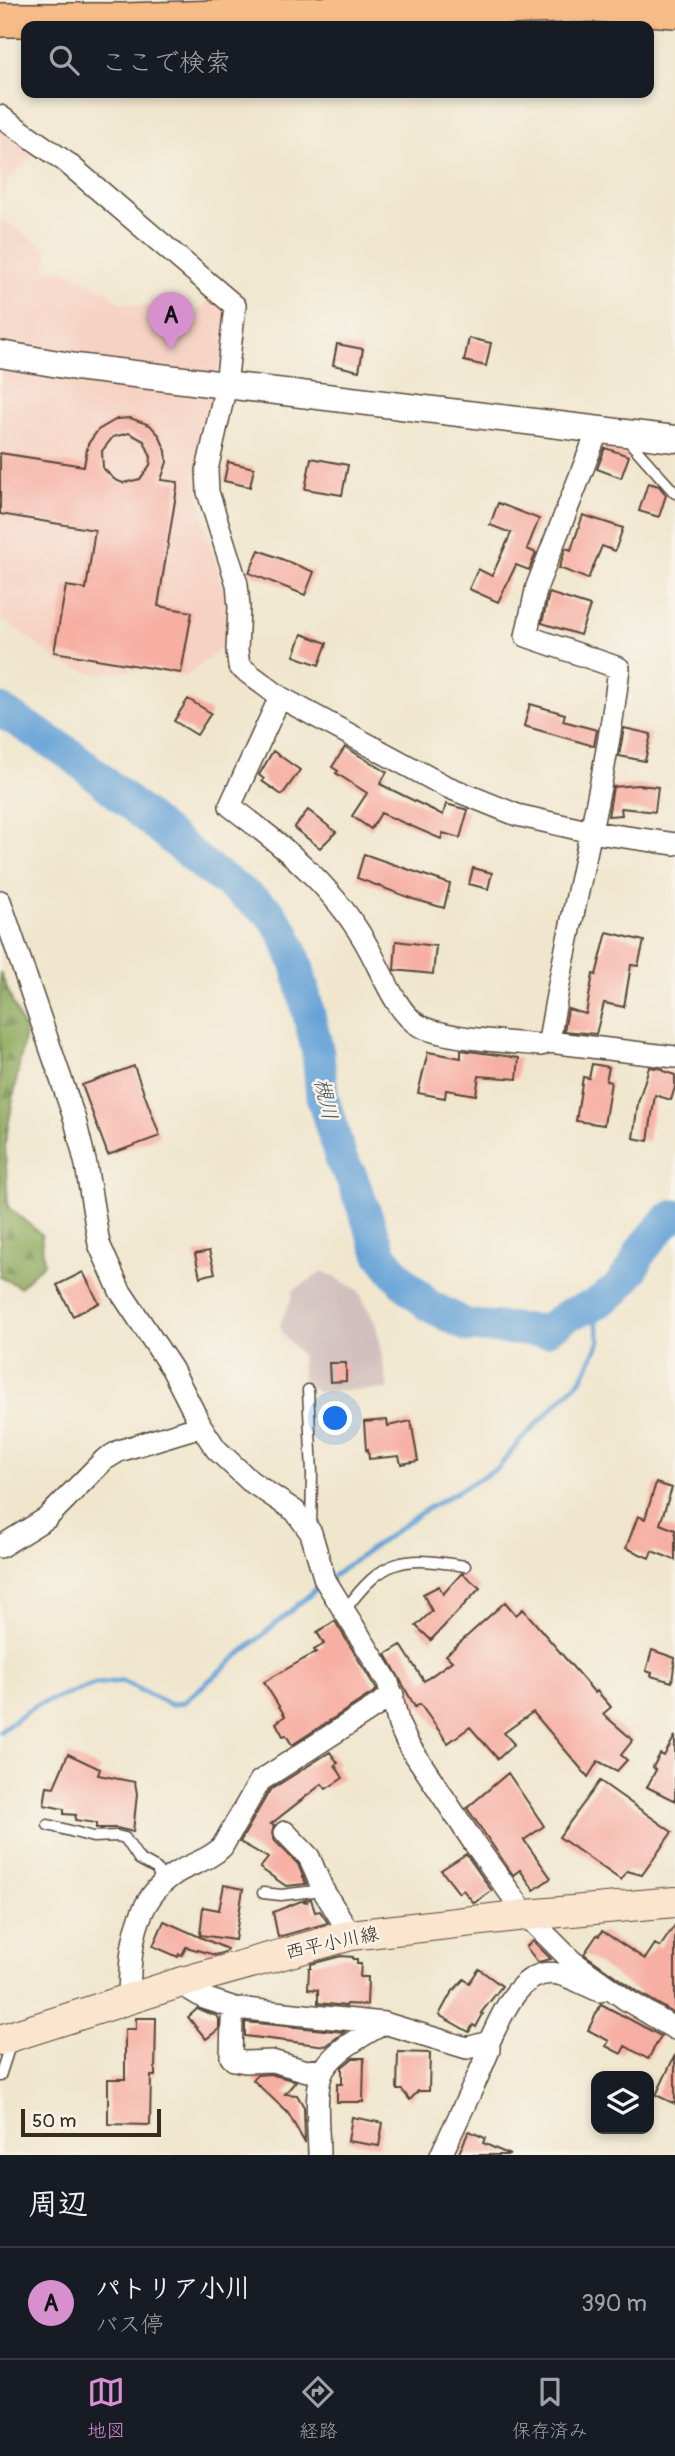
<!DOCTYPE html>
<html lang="ja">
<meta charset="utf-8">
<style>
:root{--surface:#171b24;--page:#242831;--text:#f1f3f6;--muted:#9ea1a6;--line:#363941;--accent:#d690ce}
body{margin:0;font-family:Pangolin,"Klee One",sans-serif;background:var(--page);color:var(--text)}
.controls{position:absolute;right:21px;bottom:21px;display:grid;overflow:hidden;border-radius:14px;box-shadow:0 4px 10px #0003}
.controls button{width:63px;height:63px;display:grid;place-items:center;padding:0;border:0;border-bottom:2px solid var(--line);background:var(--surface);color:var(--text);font:35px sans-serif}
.scale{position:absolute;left:21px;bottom:18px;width:140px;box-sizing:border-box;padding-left:7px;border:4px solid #3b2a1e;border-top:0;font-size:19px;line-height:24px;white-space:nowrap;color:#3b2a1e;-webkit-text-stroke:5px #f7f3e8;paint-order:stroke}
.you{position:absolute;left:336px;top:1419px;width:24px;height:24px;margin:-18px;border:5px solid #fff;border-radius:50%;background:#1a73e8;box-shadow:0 0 0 10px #1a73e833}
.badge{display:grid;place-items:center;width:46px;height:46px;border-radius:50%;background:var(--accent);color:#111;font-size:23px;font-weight:700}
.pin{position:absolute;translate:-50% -58px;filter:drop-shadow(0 2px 4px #0008)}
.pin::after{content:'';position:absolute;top:37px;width:24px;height:21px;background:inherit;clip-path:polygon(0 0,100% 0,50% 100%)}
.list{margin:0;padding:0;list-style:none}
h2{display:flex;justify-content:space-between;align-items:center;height:91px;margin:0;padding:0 28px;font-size:30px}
h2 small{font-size:23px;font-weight:400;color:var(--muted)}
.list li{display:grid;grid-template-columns:46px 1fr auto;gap:21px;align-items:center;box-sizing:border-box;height:112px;padding:0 28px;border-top:2px solid var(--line)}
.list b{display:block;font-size:26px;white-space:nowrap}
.list p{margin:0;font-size:23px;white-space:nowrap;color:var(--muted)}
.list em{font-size:23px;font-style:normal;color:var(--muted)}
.icon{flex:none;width:38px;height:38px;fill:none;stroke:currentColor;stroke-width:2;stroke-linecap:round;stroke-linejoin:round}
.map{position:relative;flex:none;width:675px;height:2155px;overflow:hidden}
.search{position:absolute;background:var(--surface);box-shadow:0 4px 10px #0003;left:21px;right:21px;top:21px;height:77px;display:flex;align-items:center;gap:18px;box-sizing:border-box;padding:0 24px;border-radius:14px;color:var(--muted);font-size:26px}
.sheet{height:203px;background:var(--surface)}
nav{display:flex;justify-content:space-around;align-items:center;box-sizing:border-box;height:98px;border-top:2px solid var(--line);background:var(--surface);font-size:19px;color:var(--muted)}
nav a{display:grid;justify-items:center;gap:4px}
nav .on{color:var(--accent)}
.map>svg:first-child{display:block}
.built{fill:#f6d2c3}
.industrial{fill:#d1bfbd}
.forest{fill:url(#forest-firs);stroke:#646a3c;stroke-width:2}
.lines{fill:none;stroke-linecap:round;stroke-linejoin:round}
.stream{stroke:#66a3d7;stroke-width:5}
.river{stroke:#66a3d7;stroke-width:33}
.building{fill:#f7aea3;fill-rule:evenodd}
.service-casing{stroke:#564638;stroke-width:13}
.minor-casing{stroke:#564638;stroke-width:24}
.tertiary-casing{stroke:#564638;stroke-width:29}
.secondary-casing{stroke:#564638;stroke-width:32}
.primary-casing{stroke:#564638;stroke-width:36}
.service{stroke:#fff;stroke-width:10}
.minor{stroke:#fff;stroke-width:21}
.tertiary{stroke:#fff;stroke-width:26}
.secondary{stroke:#fce5cf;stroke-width:30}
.primary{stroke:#f7bd88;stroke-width:33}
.labels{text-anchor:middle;stroke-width:5;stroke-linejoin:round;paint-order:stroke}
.street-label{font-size:19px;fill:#3b2a1e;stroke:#f7f3e8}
.water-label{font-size:21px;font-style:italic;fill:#4a545f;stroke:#f7f3e8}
</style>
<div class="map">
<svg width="675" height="2155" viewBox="0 0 675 2155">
<defs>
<pattern id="forest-firs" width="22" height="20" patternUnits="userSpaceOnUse" patternTransform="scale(1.75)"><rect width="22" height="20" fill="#8da95b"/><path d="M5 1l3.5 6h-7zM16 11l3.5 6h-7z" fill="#748a4b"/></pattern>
</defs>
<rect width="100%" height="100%" fill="#f7f3e8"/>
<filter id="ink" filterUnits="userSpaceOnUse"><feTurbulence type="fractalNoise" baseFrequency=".0143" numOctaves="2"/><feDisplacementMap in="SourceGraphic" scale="14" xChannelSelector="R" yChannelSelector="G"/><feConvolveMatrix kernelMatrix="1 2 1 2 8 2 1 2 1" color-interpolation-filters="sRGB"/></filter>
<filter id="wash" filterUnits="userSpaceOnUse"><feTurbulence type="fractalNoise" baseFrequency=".00686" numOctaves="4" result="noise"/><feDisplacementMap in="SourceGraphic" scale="28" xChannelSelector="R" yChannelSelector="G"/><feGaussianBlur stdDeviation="1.57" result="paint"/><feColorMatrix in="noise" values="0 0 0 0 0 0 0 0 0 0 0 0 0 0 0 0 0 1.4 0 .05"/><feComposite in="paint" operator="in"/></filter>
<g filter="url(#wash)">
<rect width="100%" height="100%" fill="#f0e6cd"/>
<path class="built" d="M0 126 37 152 8 181 0 205Z
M0 218 49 250 45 268 65 270 107 291 119 302 195 313 215 295 230 308 215 395 195 473 204 520 228 607 226 644 185 678 153 668 99 675 59 663 20 631 0 620Z"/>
<path class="industrial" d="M323 1271 358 1290 376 1325 388 1389 315 1392 314 1388 303 1387 301 1355 283 1334 280 1325 293 1294 291 1292Z"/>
<path class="forest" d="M0 972 25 1032 5 1144 8 1207 41 1234 44 1263 20 1287 0 1277Z"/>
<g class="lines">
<path class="stream" d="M329 1579 422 1512 498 1468 521 1440 582 1378 600 1341 593 1306
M0 1731 35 1706 95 1684 122 1681 171 1705 184 1702 321 1585"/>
<path class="river" d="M0 710 73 756 206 867 269 912 284 933 297 965 318 1053 322 1096 342 1162 351 1176 381 1255 402 1281 428 1305 468 1326 544 1331 570 1314 593 1306 616 1290 632 1270 641 1251 668 1219 675 1216"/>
</g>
<g id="blocks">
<path class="building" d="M469 338 491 343 486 366 464 361Z
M337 344 363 349 359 371 333 365Z
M130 418 150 425 159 435 166 451 167 462 161 480 178 482 158 606 192 612 181 673 54 652 66 586 86 589 95 530 0 514V453L84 466 88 444 98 430 117 419ZM129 433 144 441 151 457 150 465 140 479 123 483 115 480 103 468 102 451 113 437Z
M605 448 629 456 621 478 597 469Z
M311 458 348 465 342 495 305 489Z
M228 462 254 468 250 487 224 481Z
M648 483 659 486 666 495 659 517 639 511Z
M498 503 539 519 527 549 536 553 529 570 516 565 498 602 469 589 478 569 492 576 511 533 490 525Z
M583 515 623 528 615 551 602 546 588 579 559 568 566 548 571 550Z
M259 550 314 572 305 595 249 573Z
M549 593 590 606 580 635 542 623Z
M302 634 327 643 319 665 294 656Z
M188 699 211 713 197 735 174 721Z
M530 704 565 714 563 721 597 730 594 746 524 726Z
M624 728 651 734 645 761 619 756Z
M345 747 387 772 380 784 443 815 446 804 468 810 460 838 443 833 441 839 381 813 371 829 352 816 367 793 336 773 338 771 332 767Z
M273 751 300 770 282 795 262 781 264 779 259 775Z
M638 785 658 787 655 812 621 808 622 815 608 816 613 787Z
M308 810 336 832 320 848 294 828Z
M364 854 450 884 444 908 413 899 357 878Z
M473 868 492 873 488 889 469 884Z
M607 932 644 941 638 966 631 965 624 1007 604 1003 596 1034 564 1031 568 1009 586 1014 593 974 596 975Z
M396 941 436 946 433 974 394 970Z
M461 1050 519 1058 517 1079 479 1076 476 1095 446 1090 445 1098 418 1093 428 1052 461 1058Z
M592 1064 609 1067 606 1081 611 1082 604 1125 576 1121 583 1077 589 1078Z
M134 1066 160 1136 108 1155 82 1085Z
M649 1067 663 1069V1071L675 1075V1087L671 1100 655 1095 648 1141 633 1138 638 1103Z
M209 1251 215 1273 200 1277 195 1254Z
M83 1272 99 1303 73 1316 57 1285Z
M329 1363H346V1381L330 1382Z
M387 1420 388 1426 411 1421 418 1461 401 1464 399 1456 369 1459 368 1449 366 1450 364 1422Z
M656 1483 672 1488 660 1524 675 1530V1560L652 1551 649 1558 626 1548 638 1516 645 1519Z
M462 1573 480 1588 431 1640 416 1626 432 1611 423 1594 439 1586 443 1594Z
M505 1602 516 1615 523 1609 595 1693 597 1691 611 1707 603 1714 633 1740 621 1755 627 1760 617 1771 598 1761 588 1777 533 1712 504 1733 514 1744 498 1759 470 1727 448 1743 420 1704 415 1707 386 1654 401 1645 424 1681 452 1661 446 1655Z
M335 1621 377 1690 292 1745 286 1735 283 1736 276 1723 285 1716 264 1682 316 1652 314 1650 324 1644 317 1632Z
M652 1650 675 1658 672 1682 651 1676 652 1673 646 1671Z
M675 1736V1801L647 1787 656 1770 653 1767 660 1754 664 1756Z
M330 1752 338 1763 335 1765 343 1778 326 1789 322 1784 271 1824 274 1825 272 1834 275 1841 298 1864 306 1884 286 1886 260 1868 268 1858 240 1842 270 1790Z
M68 1754 100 1769 98 1775 135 1782 137 1794 133 1832 117 1828H96V1823L75 1820 76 1815 64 1814V1809L44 1805 47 1786 54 1787Z
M508 1773 544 1826 524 1840 551 1878 534 1890 520 1870 513 1875 467 1808Z
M600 1781 672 1832 642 1875 627 1871 621 1880 559 1837Z
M466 1854 492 1891 474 1903 463 1890 459 1893 441 1870Z
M224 1885 243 1889 235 1940 200 1935 203 1907 219 1910Z
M311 1899 315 1912 320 1911 328 1923 278 1937 273 1912 301 1901 308 1902 305 1900Z
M164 1921 227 1949 225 1952 215 1955 186 1947 182 1955 179 1954 178 1957 153 1946Z
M675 1925V2014L632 1988 584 1954 597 1935 599 1936 602 1931 645 1959 655 1944 660 1947Z
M533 1941 551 1959 538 1962 526 1947Z
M341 1956 353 1957V1959H357V1964H361L360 1977H368L367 2005 347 2004 346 2006 318 2003V1990L308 1989 309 1968H311V1964Z
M479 1969 502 1986 481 2013 483 2014 476 2027 473 2025 469 2032 439 2015 451 1993 464 1979 469 1983Z
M601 2004 661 2036 648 2059 625 2046 621 2054 606 2046 609 2041 588 2030Z
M197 2009 217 2016 219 2019V2029L206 2039 188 2017Z
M136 2018H156L155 2076H151L150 2125 108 2124V2079H125V2029H136Z
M245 2022 344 2032 326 2046 245 2036Z
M398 2052 430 2053 429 2091H418L410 2100 402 2090H397Z
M675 2055V2104L656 2095Z
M353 2058H364L363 2102H337V2084H342V2067Z
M270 2074 296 2081 285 2094 297 2095 304 2107 305 2143 288 2113 253 2080 257 2075Z
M352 2117 383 2123 379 2146 348 2141Z
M469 2131 485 2138 483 2143 510 2155H458Z"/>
</g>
</g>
<g filter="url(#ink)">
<use href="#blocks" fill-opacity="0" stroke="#564638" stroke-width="2"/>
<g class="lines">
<g class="service-casing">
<path id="service" d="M626 438 675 493
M308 1390 312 1473 311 1530
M345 1610C384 1557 403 1556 465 1566
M48 1825 93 1837 117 1836 125 1838 139 1859 157 1869 162 1884
M263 1893 281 1895 323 1890
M0 2076 11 2042"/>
</g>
<g class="minor-casing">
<path id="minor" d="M0 116 66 162 235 306 226 385 207 470 208 492 237 584 239 607 237 650 239 666 280 697 445 786 517 815 591 832 675 844
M280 697 230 806C285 847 338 890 370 951 382 973 398 1015 420 1026 446 1039 510 1042 541 1045L549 1042 675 1057
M0 901 75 1120 86 1165 99 1244 120 1291 172 1369 201 1426 216 1449 250 1481 295 1511 311 1533 325 1580 388 1682 399 1725 408 1744 474 1843 526 1915 572 1961 625 1999 675 2029
M549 1042C568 916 605 794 619 668L526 636 537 586 598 430
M0 1547 47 1518 104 1460 119 1451 201 1426
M285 1832 309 1857 323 1890 351 1935
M179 1983 204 1998 235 2008 384 2023 467 2048 489 2042C502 2015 520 1967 558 1974 572 1977 586 1986 600 1991
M129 1999C130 1953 132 1900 176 1873 192 1863 208 1861 222 1847L260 1781 393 1695
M235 2008 232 2021 231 2057 234 2060 245 2062 272 2061 307 2071 324 2069
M319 2155C319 2133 313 2088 324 2069 337 2048 365 2035 384 2023
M441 2155 478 2076 489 2050V2042"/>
</g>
<g class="tertiary-casing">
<path id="tertiary" d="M0 354 76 367 675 439"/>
</g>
<g class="secondary-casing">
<path id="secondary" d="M0 2040 179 1983 351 1935 526 1915 675 1902"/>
</g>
<g class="primary-casing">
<path id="primary" d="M0 20H126L596 5 675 11"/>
</g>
<use href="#service" class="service"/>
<use href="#minor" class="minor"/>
<use href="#tertiary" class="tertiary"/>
<use href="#secondary" class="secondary"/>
<use href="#primary" class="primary"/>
</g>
</g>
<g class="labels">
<g class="street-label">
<text transform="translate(332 1942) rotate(-12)" y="7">西平小川線</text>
</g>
<g class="water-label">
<text transform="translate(326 1099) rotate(78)" y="7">槻川</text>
</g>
</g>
</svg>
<div class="controls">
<button><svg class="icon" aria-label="layers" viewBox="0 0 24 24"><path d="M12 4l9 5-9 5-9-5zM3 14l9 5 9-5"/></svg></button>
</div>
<div class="scale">50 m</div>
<div class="you"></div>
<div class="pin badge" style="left:171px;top:350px">A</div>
<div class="search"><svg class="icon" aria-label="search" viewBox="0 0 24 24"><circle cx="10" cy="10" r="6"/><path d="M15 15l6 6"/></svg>ここで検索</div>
</div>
<section class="sheet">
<h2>周辺<small></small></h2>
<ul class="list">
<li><span class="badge">A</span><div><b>パトリア小川</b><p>バス停</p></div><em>390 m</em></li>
</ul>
</section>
<nav>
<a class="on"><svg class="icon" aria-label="map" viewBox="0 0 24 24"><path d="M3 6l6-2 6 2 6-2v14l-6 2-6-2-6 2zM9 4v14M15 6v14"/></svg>地図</a>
<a><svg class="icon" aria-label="directions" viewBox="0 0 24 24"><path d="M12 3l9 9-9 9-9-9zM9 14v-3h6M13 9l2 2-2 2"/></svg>経路</a>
<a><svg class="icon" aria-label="saved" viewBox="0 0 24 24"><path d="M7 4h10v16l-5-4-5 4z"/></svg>保存済み</a>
</nav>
